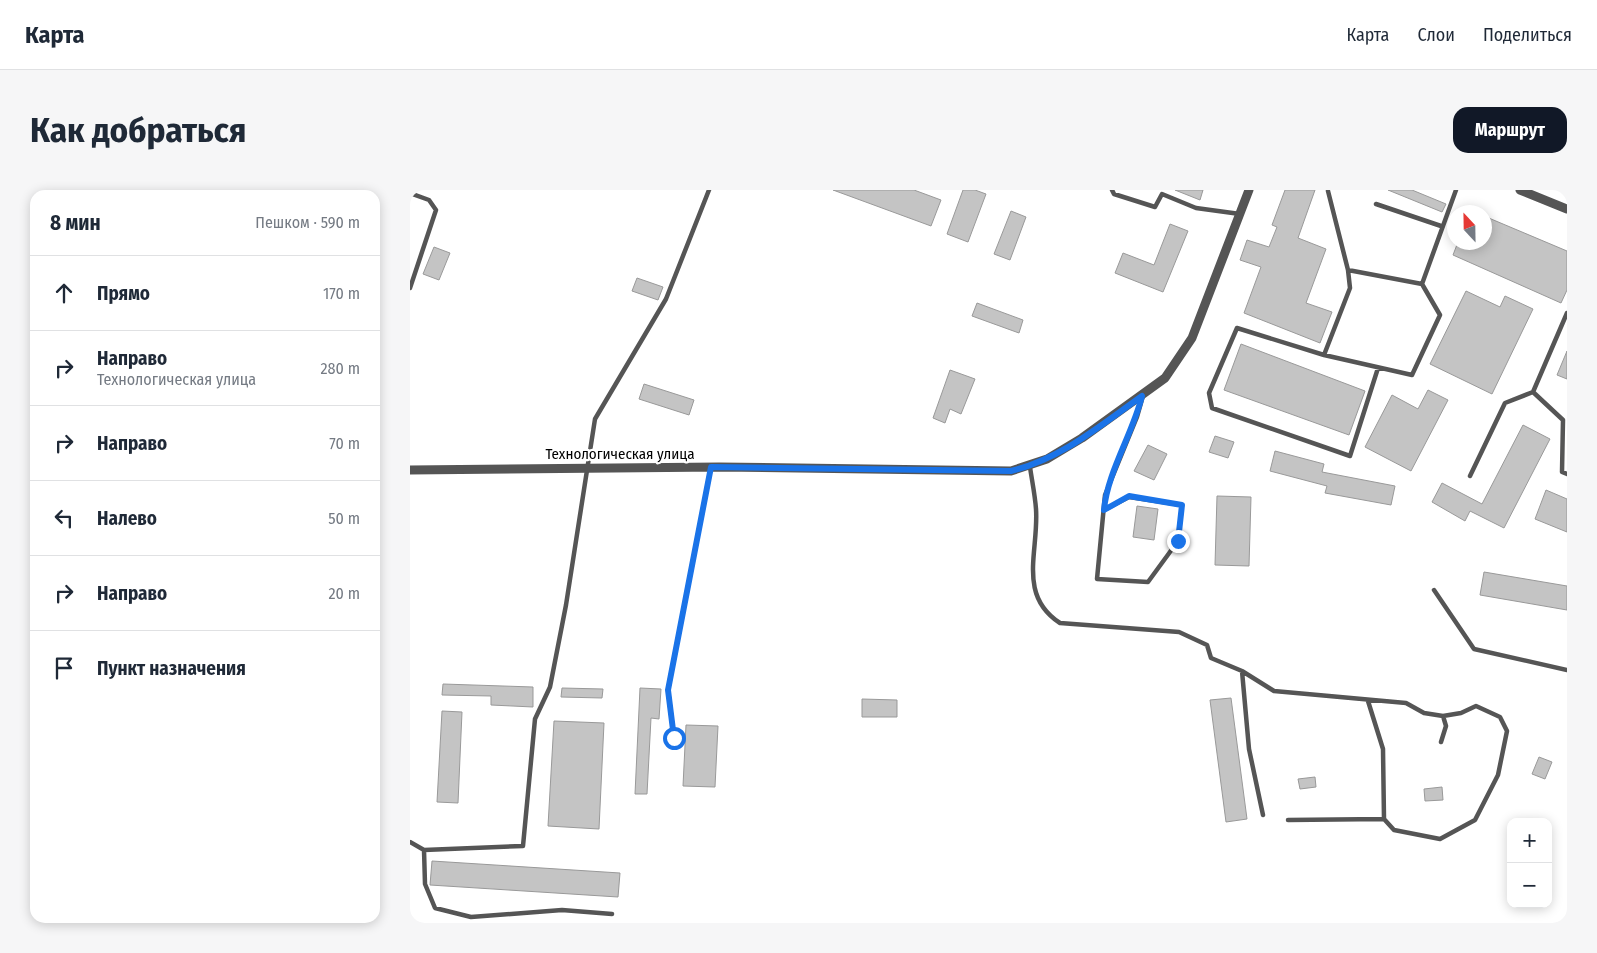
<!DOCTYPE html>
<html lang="ru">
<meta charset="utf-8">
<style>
:root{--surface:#fff;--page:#f6f6f7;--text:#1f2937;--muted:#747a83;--line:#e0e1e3;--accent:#111827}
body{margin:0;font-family:"Fira Sans Condensed",sans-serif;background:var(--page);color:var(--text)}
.controls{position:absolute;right:15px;bottom:15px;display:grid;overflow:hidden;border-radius:10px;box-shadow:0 2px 12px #0003}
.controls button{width:45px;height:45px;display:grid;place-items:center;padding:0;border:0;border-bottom:1px solid var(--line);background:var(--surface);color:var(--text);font:25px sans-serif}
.compass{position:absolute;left:1037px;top:15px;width:45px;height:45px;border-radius:50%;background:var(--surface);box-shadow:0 2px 12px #0003;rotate:338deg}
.stop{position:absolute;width:15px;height:15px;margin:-11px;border:4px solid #1a73e8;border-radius:50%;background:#fff}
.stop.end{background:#1a73e8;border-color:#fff;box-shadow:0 1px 5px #0008}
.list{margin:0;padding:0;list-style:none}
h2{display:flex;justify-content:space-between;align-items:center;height:65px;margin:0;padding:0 20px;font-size:21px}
h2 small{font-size:16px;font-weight:400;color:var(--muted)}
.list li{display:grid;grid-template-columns:32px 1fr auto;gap:15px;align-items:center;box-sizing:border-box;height:75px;padding:0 20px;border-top:1px solid var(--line)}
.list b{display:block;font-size:19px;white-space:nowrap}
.list p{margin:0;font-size:16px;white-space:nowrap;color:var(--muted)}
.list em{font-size:16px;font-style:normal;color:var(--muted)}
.icon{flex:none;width:28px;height:28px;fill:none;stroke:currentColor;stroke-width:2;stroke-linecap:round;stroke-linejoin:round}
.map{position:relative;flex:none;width:1157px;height:733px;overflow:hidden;border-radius:15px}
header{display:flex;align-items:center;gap:30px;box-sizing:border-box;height:70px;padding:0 25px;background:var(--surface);border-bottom:1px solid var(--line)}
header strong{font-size:24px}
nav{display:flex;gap:28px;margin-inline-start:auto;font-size:18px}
.intro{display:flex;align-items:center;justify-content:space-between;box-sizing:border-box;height:120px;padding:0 30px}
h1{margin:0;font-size:35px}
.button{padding:12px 22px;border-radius:15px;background:var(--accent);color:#fff;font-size:18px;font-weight:700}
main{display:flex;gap:30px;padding:0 30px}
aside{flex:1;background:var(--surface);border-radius:15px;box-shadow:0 2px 12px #0003}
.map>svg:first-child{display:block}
.building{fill:#c4c4c4;stroke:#999}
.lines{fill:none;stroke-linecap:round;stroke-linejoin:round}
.lane{stroke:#555;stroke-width:4.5}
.street{stroke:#555;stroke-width:9}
.route{stroke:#1a73e8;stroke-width:6}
.labels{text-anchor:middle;stroke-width:4.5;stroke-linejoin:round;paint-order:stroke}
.street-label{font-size:15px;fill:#000;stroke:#fff}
</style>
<header>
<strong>Карта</strong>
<nav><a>Карта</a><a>Слои</a><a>Поделиться</a></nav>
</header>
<div class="intro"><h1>Как добраться</h1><a class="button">Маршрут</a></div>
<main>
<aside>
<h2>8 мин<small>Пешком · 590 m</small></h2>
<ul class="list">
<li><svg class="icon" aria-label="ahead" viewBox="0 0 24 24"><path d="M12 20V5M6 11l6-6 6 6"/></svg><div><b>Прямо</b></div><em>170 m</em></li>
<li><svg class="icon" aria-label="right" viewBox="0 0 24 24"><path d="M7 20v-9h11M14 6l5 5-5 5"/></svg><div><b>Направо</b><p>Технологическая улица</p></div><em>280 m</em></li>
<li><svg class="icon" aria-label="right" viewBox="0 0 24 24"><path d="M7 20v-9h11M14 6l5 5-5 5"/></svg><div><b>Направо</b></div><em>70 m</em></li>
<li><svg class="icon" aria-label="left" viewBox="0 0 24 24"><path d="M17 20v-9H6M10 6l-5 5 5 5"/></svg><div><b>Налево</b></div><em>50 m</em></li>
<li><svg class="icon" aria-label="right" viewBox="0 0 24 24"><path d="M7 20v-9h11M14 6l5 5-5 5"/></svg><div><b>Направо</b></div><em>20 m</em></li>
<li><svg class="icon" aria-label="arrive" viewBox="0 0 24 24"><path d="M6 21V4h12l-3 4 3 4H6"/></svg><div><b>Пункт назначения</b></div></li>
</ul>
</aside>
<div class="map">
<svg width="1157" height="733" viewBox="0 0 1157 733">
<rect width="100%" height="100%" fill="#fff"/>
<path class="building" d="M423 0H504L531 10 521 36Z
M553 0H565L576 4 558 52 537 44Z
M765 0H793L790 10Z
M875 0H905L888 48 916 59 896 113 922 122 910 153 834 123 851 77 830 70 837 50 859 57 867 37 862 35Z
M978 0H1002L1036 14 1032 22Z
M601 21 616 27 600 70 584 64Z
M1074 26 1157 61V100L1151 113 1043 65 1048 52H1074Z
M760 34 778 41 753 102 705 83 713 63 744 75Z
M24 57 40 63 29 90 13 84Z
M227 88 253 97 248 110 222 101Z
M1056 101 1090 117 1095 106 1123 119 1082 204 1020 174Z
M567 113 613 130 609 143 562 126Z
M831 154 955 201 939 245 814 200Z
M1157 161V189L1147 185Z
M540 180 565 189 551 224 540 219 535 233 523 228Z
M234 194 284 210 279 225 229 209Z
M1018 200 1038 210 1001 281 955 257 982 205 1008 219Z
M1113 235 1140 249 1094 338 1060 321 1055 331 1022 312 1032 293 1072 314Z
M805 246 824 252 818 268 799 262Z
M738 255 757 264 744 290 724 281Z
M865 261 914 274 912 282 985 296 981 315 915 303 917 296 860 281Z
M1136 300 1157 309V342L1125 329Z
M807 306 841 307 839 376 805 375Z
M727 316 748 319 744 350 723 347Z
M1074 382 1157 396V420L1070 405Z
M33 494 123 497V517L81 515V506L32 505Z
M152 498 193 499 192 508 151 507Z
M230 498 251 499 249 529 241 528 237 604H225Z
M821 508 837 629 816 632 800 510Z
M452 509 487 510V527H452Z
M32 521 52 522 48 613 27 612Z
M144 531 194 533 189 639 138 636Z
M276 535 308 536 305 597 273 596Z
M1129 567 1142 572 1135 589 1122 584Z
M905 587 906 597 890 599 888 589Z
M1032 597 1033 610 1015 611 1014 599Z
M22 671 210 683 208 707 20 695Z"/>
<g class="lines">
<path class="lane" d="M702 0 704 4 745 17 752 4 786 18 830 24
M918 1 938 80
M0 3 19 10 26 20 0 98
M966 14 1031 36
M914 165 940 98 938 80 1012 94
M968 178 940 266 802 218 799 203 827 138 914 165 1002 185 1030 125 1012 94 1046 0
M1125 204 1123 202 1157 123
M620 277C622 291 625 305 626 319 629 361 607 405 650 433L769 442 797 455 801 468 832 481 864 501 996 513 1014 523 1033 526
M1060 286 1095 213 1123 202 1153 230 1152 282 1157 284
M694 320 719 307 772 315 768 351 738 392 687 389 695 305 727 227 733 206
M1024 400 1064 459 1157 480
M832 481 839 559 853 625
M958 511 973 559 974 629 984 640 1030 649 1065 630 1088 585 1097 541 1090 527 1066 516 1051 523 1033 526 1036 536 1031 552
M264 548 258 500 301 277
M878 630 974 629
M0 652 14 660 15 694 25 718 61 727 152 720 202 724
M14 660 113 656 125 529 140 497 156 415 185 229 256 109 299 0"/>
<path class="street" d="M1110 0 1157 19
M0 280 309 277 601 281 637 269 672 248 755 188 782 148 839 0"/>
</g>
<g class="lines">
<path class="route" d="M264 548 258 500 301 277 601 281C651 269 691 235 732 206 723 243 697 283 694 320L719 306 772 315 768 351"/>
</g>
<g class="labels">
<g class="street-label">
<text x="210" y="269">Технологическая улица</text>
</g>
</g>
</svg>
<div class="controls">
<button>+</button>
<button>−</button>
</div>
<svg class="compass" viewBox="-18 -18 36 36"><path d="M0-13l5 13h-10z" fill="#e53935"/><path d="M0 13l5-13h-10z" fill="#747a83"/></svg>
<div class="stop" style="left:264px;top:548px"></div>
<div class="stop end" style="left:768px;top:351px"></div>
</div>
</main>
